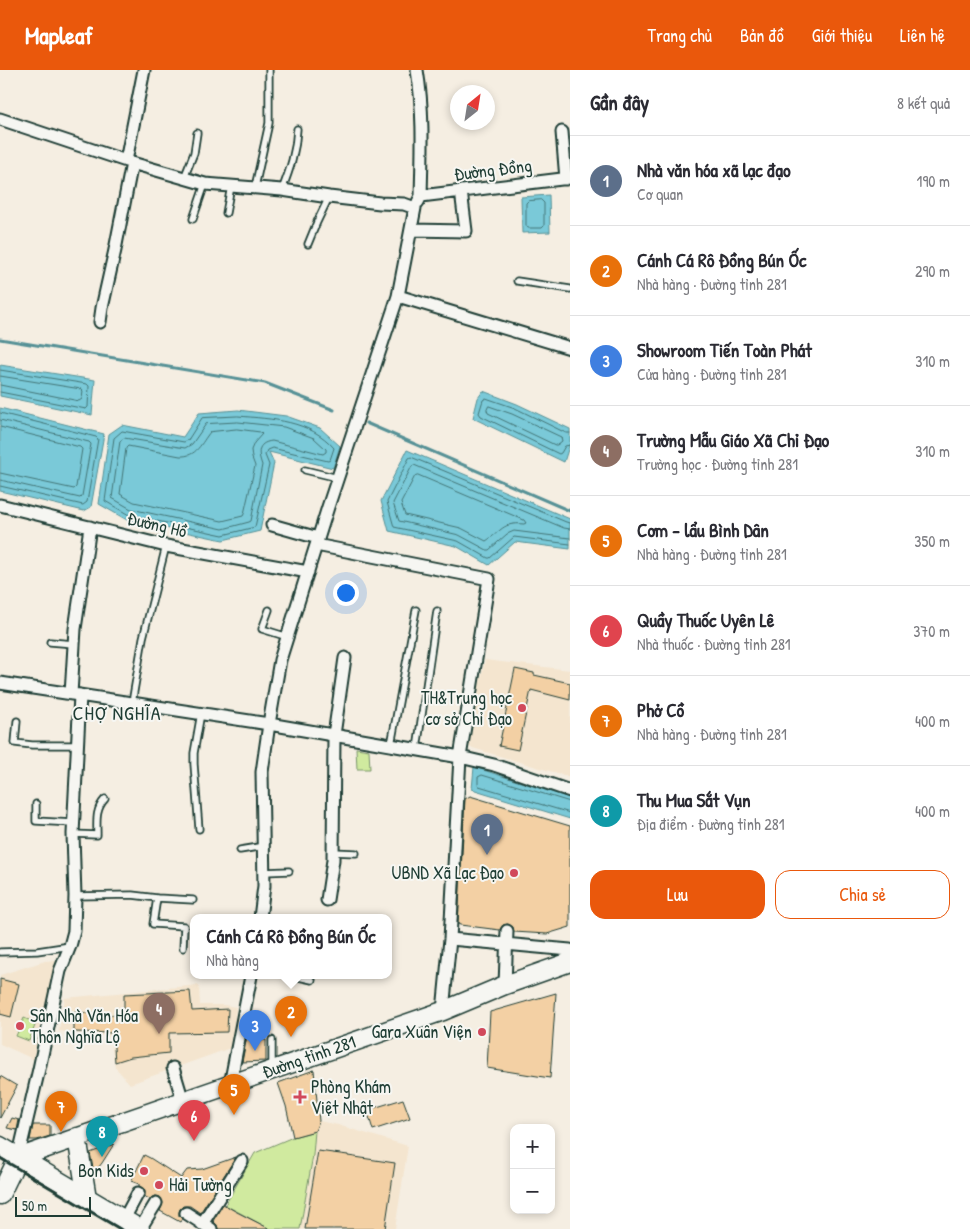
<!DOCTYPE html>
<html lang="vi">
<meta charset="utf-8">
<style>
:root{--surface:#fff;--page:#f7f7f7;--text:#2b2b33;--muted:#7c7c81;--line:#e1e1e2;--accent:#ea580c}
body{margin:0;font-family:"Patrick Hand",sans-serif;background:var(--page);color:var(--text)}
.controls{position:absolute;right:15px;bottom:15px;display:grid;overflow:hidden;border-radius:10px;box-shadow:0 2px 8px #0003}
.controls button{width:45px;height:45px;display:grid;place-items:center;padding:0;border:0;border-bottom:1px solid var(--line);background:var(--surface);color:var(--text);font:25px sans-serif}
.compass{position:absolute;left:450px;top:15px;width:45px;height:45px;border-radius:50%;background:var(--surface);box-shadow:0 2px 8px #0003;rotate:30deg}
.scale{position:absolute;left:15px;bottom:12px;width:76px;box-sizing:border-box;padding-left:5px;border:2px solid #1f3d34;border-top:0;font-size:14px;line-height:18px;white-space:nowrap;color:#1f3d34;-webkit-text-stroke:4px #f6f6f2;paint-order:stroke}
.you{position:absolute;left:345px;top:522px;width:18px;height:18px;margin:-12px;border:4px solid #fff;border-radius:50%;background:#1a73e8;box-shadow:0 0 0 8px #1a73e833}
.badge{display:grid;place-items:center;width:32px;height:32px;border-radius:50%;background:var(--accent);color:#fff;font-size:16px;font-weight:700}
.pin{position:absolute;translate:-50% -41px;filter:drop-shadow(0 1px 2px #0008)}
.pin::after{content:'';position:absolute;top:26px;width:18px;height:15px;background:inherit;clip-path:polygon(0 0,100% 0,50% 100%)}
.popup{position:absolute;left:190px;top:844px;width:202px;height:65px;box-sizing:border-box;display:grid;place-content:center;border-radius:10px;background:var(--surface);filter:drop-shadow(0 1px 4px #0005);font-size:16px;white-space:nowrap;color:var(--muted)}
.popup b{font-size:19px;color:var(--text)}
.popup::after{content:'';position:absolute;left:50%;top:100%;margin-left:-10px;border:10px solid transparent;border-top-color:var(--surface)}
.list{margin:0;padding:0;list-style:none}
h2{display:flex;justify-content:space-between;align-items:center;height:65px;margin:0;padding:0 20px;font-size:21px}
h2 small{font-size:16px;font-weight:400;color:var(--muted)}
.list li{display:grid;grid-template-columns:32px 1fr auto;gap:15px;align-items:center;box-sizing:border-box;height:90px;padding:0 20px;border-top:1px solid var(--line)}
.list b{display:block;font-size:19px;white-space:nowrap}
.list p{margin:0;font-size:16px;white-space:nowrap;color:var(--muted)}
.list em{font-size:16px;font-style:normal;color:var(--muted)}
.actions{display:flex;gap:10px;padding:15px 20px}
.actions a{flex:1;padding:11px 0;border:1px solid var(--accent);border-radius:15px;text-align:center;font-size:18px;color:var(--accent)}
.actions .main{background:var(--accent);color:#fff}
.map{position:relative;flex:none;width:570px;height:1159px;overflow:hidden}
header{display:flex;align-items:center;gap:30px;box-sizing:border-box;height:70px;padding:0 25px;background:var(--accent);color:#fff}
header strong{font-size:24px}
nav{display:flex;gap:28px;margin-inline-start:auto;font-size:18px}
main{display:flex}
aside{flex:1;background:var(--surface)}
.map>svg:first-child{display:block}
.built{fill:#f4e5cf}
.green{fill:#d0ea9f;stroke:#78946a}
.water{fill:#7ac9d8;stroke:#569196}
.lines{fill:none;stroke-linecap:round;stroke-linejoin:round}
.shore{stroke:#437576;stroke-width:1}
.stream{stroke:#569196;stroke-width:3}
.building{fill:#f3d0a4;stroke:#1f3d34}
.service-casing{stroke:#1f3d34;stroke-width:9}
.minor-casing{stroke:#1f3d34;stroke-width:15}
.primary-casing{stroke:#1f3d34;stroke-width:21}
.service{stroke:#f6f6f2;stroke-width:5.5}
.minor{stroke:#f6f6f2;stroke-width:11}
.primary{stroke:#f6f6f2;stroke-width:18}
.rail{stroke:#1f3d34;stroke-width:3}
.poi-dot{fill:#d1495b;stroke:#f6f6f2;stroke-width:2}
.labels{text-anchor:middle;stroke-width:4;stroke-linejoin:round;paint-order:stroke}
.street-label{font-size:18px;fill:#1f3d34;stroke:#f6f6f2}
.poi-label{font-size:18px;fill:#1f3d34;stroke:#f6f6f2;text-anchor:end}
.quarter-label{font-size:20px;letter-spacing:1px;fill:#1f3d34;stroke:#f6f6f2}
</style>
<header>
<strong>Mapleaf</strong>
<nav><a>Trang chủ</a><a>Bản đồ</a><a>Giới thiệu</a><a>Liên hệ</a></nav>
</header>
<main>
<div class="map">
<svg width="570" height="1159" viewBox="0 0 570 1159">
<rect width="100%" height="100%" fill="#f5eee2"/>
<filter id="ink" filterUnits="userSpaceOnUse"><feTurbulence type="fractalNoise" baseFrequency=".02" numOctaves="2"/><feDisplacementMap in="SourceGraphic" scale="10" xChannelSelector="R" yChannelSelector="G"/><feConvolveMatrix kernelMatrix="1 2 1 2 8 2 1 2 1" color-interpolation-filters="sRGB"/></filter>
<g filter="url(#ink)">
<path class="built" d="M485 590 570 600V707L466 676Z
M56 890 33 989 0 974V905L45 891Z
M199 915 200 935H224L236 937 233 977 130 1014 115 997 110 967 59 961 65 928Z
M319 1051 338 1055 408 1076 395 1159H300L313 1085 315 1061Z"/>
<path class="green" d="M356 678 369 680 370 699H357Z
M24 948 36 953 29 971 16 966Z
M315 1061 313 1085 300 1159H270L225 1135 255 1083 293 1067Z"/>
<path class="water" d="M549 125 550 162 522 163 521 127Z
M0 295 95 310 92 345 0 326Z
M483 321 517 334 570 359V373L564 392 473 348 478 328Z
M0 338 104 364 91 437 84 441 0 421Z
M238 340 286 346 320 358 340 376 333 398 269 382 274 393 260 461 223 470 127 450 99 434 109 364 122 355 183 367 199 343Z
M407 380 570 449V479L515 472 489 495 456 476 389 461 381 431Z
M474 697 570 728V749L472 719Z"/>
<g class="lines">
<path class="shore" d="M541 130 544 133V156L542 158H528L526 155V133L528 131Z
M0 300 87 314 89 316 88 337 86 339 0 322
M0 306 81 319 83 321 82 329 79 331 0 315
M489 336 512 344 561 367 562 371 557 375H555L488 343 487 340Z
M0 343 96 367 98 369 87 432 83 435 0 416
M238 346C272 349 310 350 334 378L330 390 328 391 272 378 267 380 265 385 269 395 255 457 223 465 129 445 105 431 114 368 122 361 184 372 188 370 202 348Z
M0 350 89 372 91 374 82 426 80 428 0 410
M238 352 284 357 314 368 326 379V382L323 384 272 371C256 373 258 384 262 395L251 451 249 452 223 459 131 439 112 428 120 371 124 368 185 378 192 374 206 354Z
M0 357 80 377 82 379 76 417 74 419 0 403
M237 359 260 362 262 364 254 373 251 380 252 388 255 396 244 444 243 446 222 451 134 432 120 424 126 378 128 376 180 386C197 387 201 373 210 362Z
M570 363H566L515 338 486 328 483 330 479 343 481 346 559 384 561 383 565 376 570 375
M418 405 524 450 526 453 524 454C502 452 502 461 486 471L461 458 405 445 401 433 415 406Z
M570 453 566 452 411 387 409 388 387 432 394 457 458 471 488 488H490L514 467 570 474
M570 459 564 458 414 395 412 396 393 433 399 451 459 465 487 480H489L507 464 514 461 570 468
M570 732 482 705 478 707V714L479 716 570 743"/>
<path class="stream" d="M0 269 265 313 334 340
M366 353 570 441"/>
</g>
<path class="building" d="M515 599 534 603V605L570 613V630L531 620 518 680 499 676Z
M470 726 570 756V857L547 864 514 862 513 857 508 854 503 855 500 860 460 855 458 854 465 729Z
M0 909 19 914 11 947 0 944Z
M190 921 192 941 228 939 227 962 169 963V983L131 987 115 992 113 963 74 962V942L124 946V924Z
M556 923 550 1008 487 998 490 942Z
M247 966H260L259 970H266V991L242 992Z
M314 1000 319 1051 315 1061 293 1067 286 1036 278 1013Z
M0 1006 17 1016 0 1048Z
M403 1029 410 1048 373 1060 367 1040Z
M12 1048 19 1050 17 1060 7 1058Z
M33 1055H50V1066L37 1070H30Z
M114 1074 102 1093 94 1103 90 1083Z
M318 1081 348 1085V1086L395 1093 385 1159H305Z
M144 1085 150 1088 181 1108 187 1100 202 1099 236 1087 200 1143 190 1136H183L180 1139 179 1142V1146L182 1149 180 1152 160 1141 163 1133 160 1127 156 1126 152 1127 150 1129 145 1127V1122L144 1119 139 1116V1114L131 1111Z
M223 1134 235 1141 270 1159H218L217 1155 213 1151Z"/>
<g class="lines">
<g class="service-casing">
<path id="service" d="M184 108 194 83 197 63
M255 117 269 53V0
M282 120C290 99 296 82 297 59
M226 143 231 116
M193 149 205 114
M308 174 317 152 329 127
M517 211 570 219
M305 400 338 408
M269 540 262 559 288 567
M50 572 74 574
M132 633 143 568 166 476
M17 651 15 673 32 675H77
M391 675 416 540
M417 679 437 541
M36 734V751L73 753
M199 759 194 694V683L201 643
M73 764 97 765C97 751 95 740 105 729
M240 780 264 776
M333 782 356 783
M264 802 289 801
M75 826 132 825 157 828 153 854 184 856 183 878
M157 828 193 830
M0 882 37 881 70 876
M294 906 312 910
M272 970V998"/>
</g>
<g class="minor-casing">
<path id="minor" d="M417 0C424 42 422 84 421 126L418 132
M0 49 132 93 205 114 282 120 329 127 380 133 404 134 415 138 398 226 328 437 280 590 269 654 262 702 264 816 260 848
M562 62 566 109
M126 91 144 0
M421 126 570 108
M411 160 466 161 461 121
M398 226 570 278
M100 252 102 238 115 180 132 93
M0 435 166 476 308 502
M272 455 318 468
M316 475 489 509 460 687 450 869 443 941
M0 613 269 654 460 687 494 695 570 721
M71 624 75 559 90 457
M327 830 333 790 334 665 345 588
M450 869 570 880
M505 915 507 861
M173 998 183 1031
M230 1015 251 906
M18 1088 39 999 60 901 70 876 74 861 75 826 73 764 80 625
M186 1143 211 1159
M124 1149 138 1123
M202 1154 242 1091
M140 1159 156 1133"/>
</g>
<g class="primary-casing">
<path id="primary" d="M77 1067 87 1128
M0 1076 140 1159
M0 1125 18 1088 443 941 505 915 570 892"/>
</g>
<use href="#service" class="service"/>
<use href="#minor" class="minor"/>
<use href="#primary" class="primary"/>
<path class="rail" d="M0 1088 120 1159"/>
</g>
</g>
<g class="poi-dot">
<circle cx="522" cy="638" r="5"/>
<circle cx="514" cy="803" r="5"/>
<circle cx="20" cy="956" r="5"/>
<circle cx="482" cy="962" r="5"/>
<path d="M297.5 1019.5h5v5h5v5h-5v5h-5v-5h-5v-5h5z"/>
<circle cx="144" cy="1101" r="5"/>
<circle cx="159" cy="1115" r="5"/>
</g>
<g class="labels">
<g class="street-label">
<text transform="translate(493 100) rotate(-7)" y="6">Đường Đồng</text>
<text transform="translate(157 455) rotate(13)" y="6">Đường Hồ</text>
<text transform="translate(309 987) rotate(-19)" y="6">Đường tỉnh 281</text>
</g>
<g class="poi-label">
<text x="512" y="634">TH&amp;Trung học<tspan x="512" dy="21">cơ sở Chỉ Đạo</tspan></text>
<text x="504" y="809">UBND Xã Lạc Đạo</text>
<text x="30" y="952" text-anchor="start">Sân Nhà Văn Hóa<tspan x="30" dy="21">Thôn Nghĩa Lộ</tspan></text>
<text x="472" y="968">Gara Xuân Viện</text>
<text x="311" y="1023" text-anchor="start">Phòng Khám<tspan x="311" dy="21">Việt Nhật</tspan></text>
<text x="134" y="1107">Bon Kids</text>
<text x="169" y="1121" text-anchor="start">Hải Tường</text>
</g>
<g class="quarter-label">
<text x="117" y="650">CHỢ NGHĨA</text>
</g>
</g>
</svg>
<div class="controls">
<button>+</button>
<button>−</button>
</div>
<svg class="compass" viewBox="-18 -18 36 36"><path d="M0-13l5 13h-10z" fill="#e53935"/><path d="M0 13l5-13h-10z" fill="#7c7c81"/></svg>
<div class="scale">50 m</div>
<div class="you"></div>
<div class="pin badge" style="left:487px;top:785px;background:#5c6f8a">1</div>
<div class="pin badge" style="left:291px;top:967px;background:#e8710a">2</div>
<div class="popup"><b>Cánh Cá Rô Đồng Bún Ốc</b>Nhà hàng</div>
<div class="pin badge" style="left:255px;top:981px;background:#3f7fe0">3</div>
<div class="pin badge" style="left:159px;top:964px;background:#8d6e63">4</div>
<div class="pin badge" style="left:234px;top:1045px;background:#e8710a">5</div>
<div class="pin badge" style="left:194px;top:1071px;background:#e0444e">6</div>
<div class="pin badge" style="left:61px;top:1062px;background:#e8710a">7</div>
<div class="pin badge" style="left:102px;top:1087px;background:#0f9aa8">8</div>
</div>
<aside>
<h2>Gần đây<small>8 kết quả</small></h2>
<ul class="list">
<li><span class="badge" style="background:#5c6f8a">1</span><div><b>Nhà văn hóa xã lạc đạo</b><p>Cơ quan</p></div><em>190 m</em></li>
<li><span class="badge" style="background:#e8710a">2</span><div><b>Cánh Cá Rô Đồng Bún Ốc</b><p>Nhà hàng · Đường tỉnh 281</p></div><em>290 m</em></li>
<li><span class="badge" style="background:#3f7fe0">3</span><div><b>Showroom Tiến Toàn Phát</b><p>Cửa hàng · Đường tỉnh 281</p></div><em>310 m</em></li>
<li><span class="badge" style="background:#8d6e63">4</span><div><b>Trường Mẫu Giáo Xã Chỉ Đạo</b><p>Trường học · Đường tỉnh 281</p></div><em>310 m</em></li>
<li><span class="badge" style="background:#e8710a">5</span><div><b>Cơm - lẩu Bình Dân</b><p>Nhà hàng · Đường tỉnh 281</p></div><em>350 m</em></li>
<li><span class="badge" style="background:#e0444e">6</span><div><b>Quầy Thuốc Uyên Lê</b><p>Nhà thuốc · Đường tỉnh 281</p></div><em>370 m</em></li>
<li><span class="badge" style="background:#e8710a">7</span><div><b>Phở Cồ</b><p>Nhà hàng · Đường tỉnh 281</p></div><em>400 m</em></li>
<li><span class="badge" style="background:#0f9aa8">8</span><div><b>Thu Mua Sắt Vụn</b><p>Địa điểm · Đường tỉnh 281</p></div><em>400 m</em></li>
</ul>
<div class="actions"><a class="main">Lưu</a><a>Chia sẻ</a></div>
</aside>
</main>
